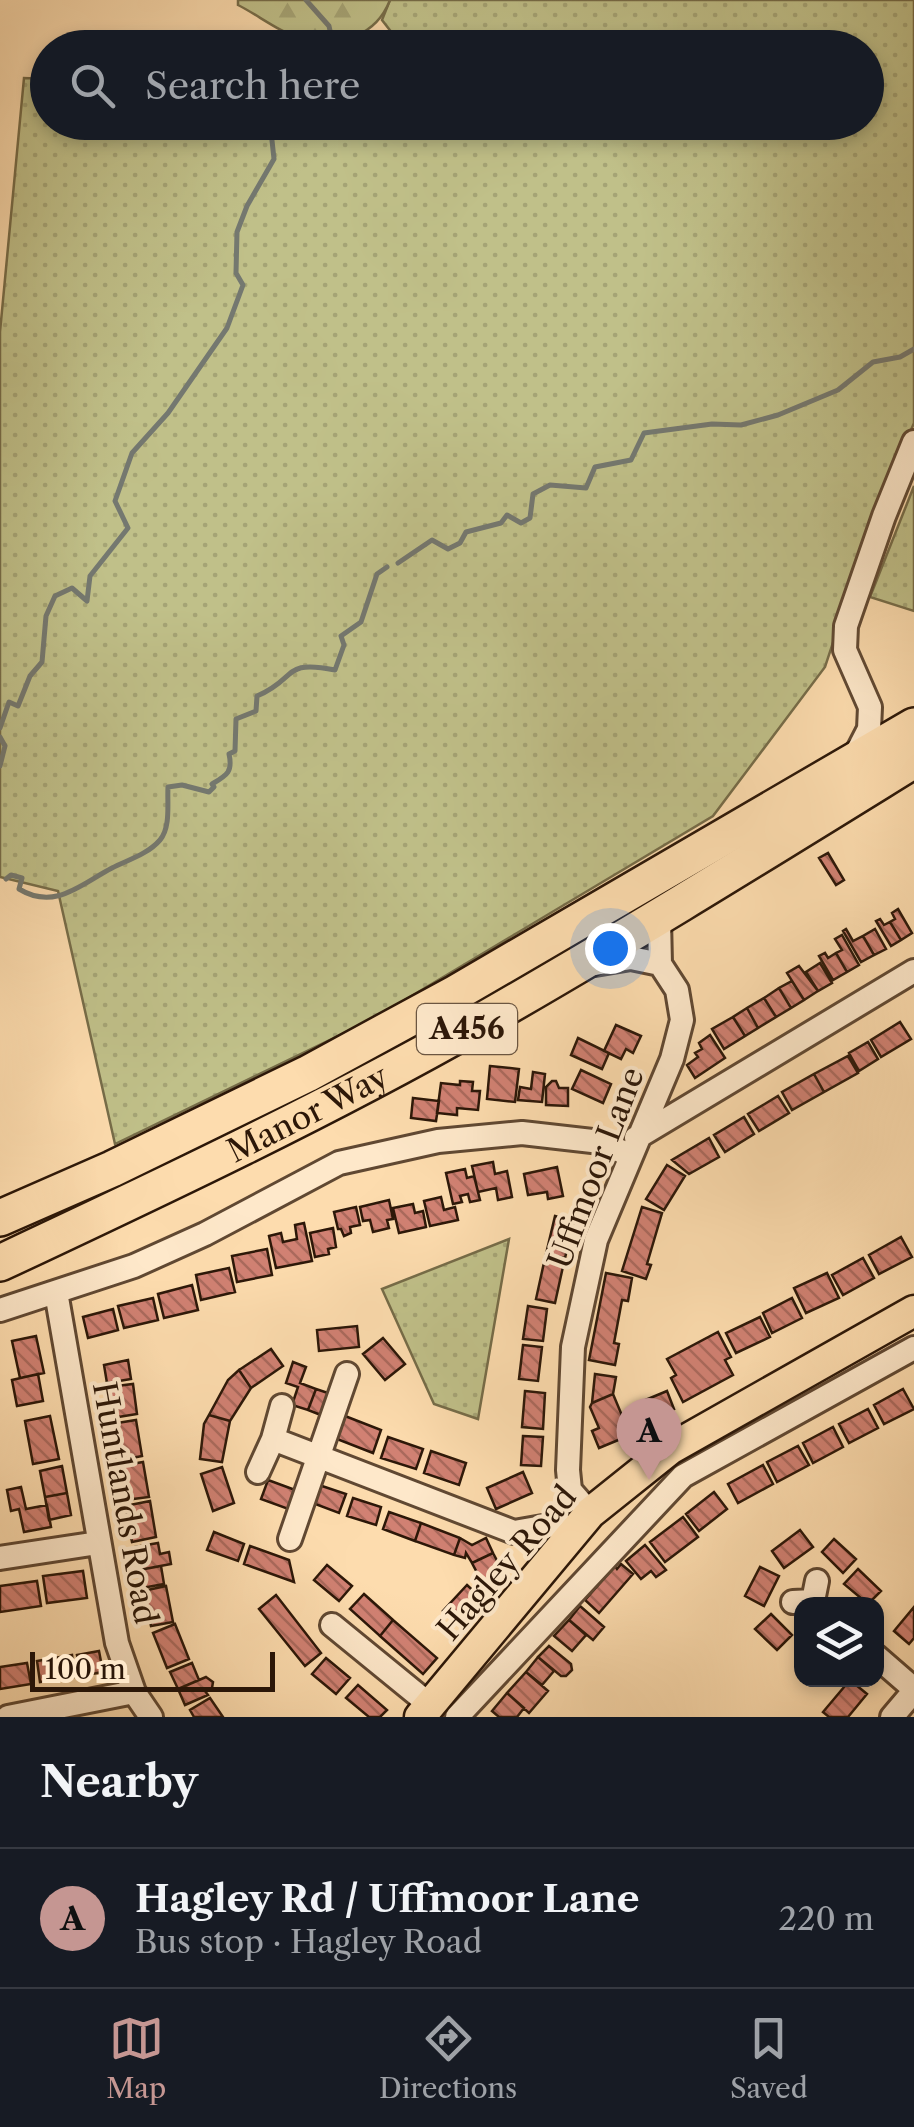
<!DOCTYPE html>
<meta charset="utf-8">
<style>
:root{--surface:#171b24;--page:#242831;--text:#f1f3f6;--muted:#9ea1a6;--line:#363941;--accent:#c59692}
body{margin:0;font-family:"Libre Caslon Text",serif;background:var(--page);color:var(--text)}
.controls{position:absolute;right:30px;bottom:30px;display:grid;overflow:hidden;border-radius:20px;box-shadow:0 5px 15px #0003}
.controls button{width:90px;height:90px;display:grid;place-items:center;padding:0;border:0;border-bottom:2px solid var(--line);background:var(--surface);color:var(--text);font:50px sans-serif}
.scale{position:absolute;left:30px;bottom:25px;width:245px;box-sizing:border-box;padding-left:10px;border:5px solid #2c1708;border-top:0;font-size:28px;line-height:35px;white-space:nowrap;color:#2c1708;-webkit-text-stroke:8px #fee8ca;paint-order:stroke}
.you{position:absolute;left:610px;top:948px;width:35px;height:35px;margin:-25px;border:8px solid #fff;border-radius:50%;background:#1a73e8;box-shadow:0 0 0 15px #1a73e833}
.badge{display:grid;place-items:center;width:65px;height:65px;border-radius:50%;background:var(--accent);color:#111;font-size:32px;font-weight:700}
.pin{position:absolute;translate:-50% -82px;filter:drop-shadow(0 2px 5px #0008)}
.pin::after{content:'';position:absolute;top:52px;width:35px;height:30px;background:inherit;clip-path:polygon(0 0,100% 0,50% 100%)}
.list{margin:0;padding:0;list-style:none}
h2{display:flex;justify-content:space-between;align-items:center;height:130px;margin:0;padding:0 40px;font-size:42px}
h2 small{font-size:32px;font-weight:400;color:var(--muted)}
.list li{display:grid;grid-template-columns:65px 1fr auto;gap:30px;align-items:center;box-sizing:border-box;height:140px;padding:0 40px;border-top:2px solid var(--line)}
.list b{display:block;font-size:38px;white-space:nowrap}
.list p{margin:0;font-size:32px;white-space:nowrap;color:var(--muted)}
.list em{font-size:32px;font-style:normal;color:var(--muted)}
.icon{flex:none;width:55px;height:55px;fill:none;stroke:currentColor;stroke-width:2;stroke-linecap:round;stroke-linejoin:round}
.map{position:relative;flex:none;width:914px;height:1717px;overflow:hidden}
.search{position:absolute;background:var(--surface);box-shadow:0 5px 15px #0003;left:30px;right:30px;top:30px;height:110px;display:flex;align-items:center;gap:25px;box-sizing:border-box;padding:0 35px;border-radius:55px;color:var(--muted);font-size:38px}
.sheet{height:270px;background:var(--surface)}
nav{display:flex;justify-content:space-around;align-items:center;box-sizing:border-box;height:140px;border-top:2px solid var(--line);background:var(--surface);font-size:28px;color:var(--muted)}
nav a{display:grid;justify-items:center;gap:5px}
nav .on{color:var(--accent)}
.map>svg:first-child{display:block}
.green{fill:url(#green-dots);stroke:#766c48;stroke-width:2.5}
.forest{fill:url(#forest-firs);stroke:#766c48;stroke-width:2.5}
.lines{fill:none;stroke-linecap:round;stroke-linejoin:round}
.stream{stroke:#747870;stroke-width:5}
.building{fill:url(#building-back-hatch);stroke:#2c1708;stroke-width:2.5}
.minor-casing{stroke:#604832;stroke-width:28}
.major-casing{stroke:#2c1708;stroke-width:35}
.highway-casing{stroke:#2c1708;stroke-width:40}
.minor{stroke:#fee8ca;stroke-width:22}
.major{stroke:#fddcae;stroke-width:30}
.highway{stroke:#fddcae;stroke-width:35}
.labels{text-anchor:middle;stroke-width:8;stroke-linejoin:round;paint-order:stroke}
.shield{fill:#fee8ca;stroke:#6b5642;stroke-width:2.5}
.shield-label{font-size:30px;font-weight:bold;fill:#2c1708}
.street-label{font-size:32px;fill:#2c1708;stroke:#fee8ca}
</style>
<div class="map">
<svg width="914" height="1717" viewBox="0 0 914 1717">
<defs>
<pattern id="green-dots" width="8" height="8" patternUnits="userSpaceOnUse" patternTransform="scale(2.5)"><rect width="8" height="8" fill="#c0c089"/><path d="M2 2h.1M6 6h.1" fill="none" stroke="#a5a475" stroke-width="1.8" stroke-linecap="round"/></pattern>
<pattern id="forest-firs" width="22" height="20" patternUnits="userSpaceOnUse" patternTransform="scale(2.5)"><rect width="22" height="20" fill="#c0c089"/><path d="M5 1l3.5 6h-7zM16 11l3.5 6h-7z" fill="#a5a475"/></pattern>
<pattern id="building-back-hatch" width="6" height="6" patternUnits="userSpaceOnUse" patternTransform="scale(2.5)"><rect width="6" height="6" fill="#d18173"/><path d="M-1 5l2 2M0 0l6 6M5-1l2 2" fill="none" stroke="#aa695c"/></pattern>
</defs>
<rect width="100%" height="100%" fill="#fddcae"/>
<filter id="stains"><feTurbulence type="fractalNoise" baseFrequency=".002" numOctaves="4"/><feColorMatrix values="0 0 0 0 .2 0 0 0 0 .09 0 0 0 0 .02 0 0 0 .5 -.17"/></filter>
<radialGradient id="worn" r=".72"><stop offset=".6" stop-color="#630" stop-opacity="0"/><stop offset="1" stop-color="#630" stop-opacity=".3"/></radialGradient>
<path class="green" d="M390 0H914V423L877 509 825 667 713 816 373 1019 115 1144 58 891 0 877V332L24 78 47 79 48 122 238 123 273 139 334 122H866V48L403 47 382 20Z
M914 486V611L870 597Z
M509 1239 478 1419 434 1404 382 1289Z"/>
<path class="forest" d="M238 0H390C376 36 341 47 303 39 282 34 258 15 238 5Z"/>
<g class="lines">
<path class="stream" d="M289 48 298 40 331 35 329 26 306 0
M398 563 432 540 448 549 460 543 466 532 501 523 507 515 521 523 530 518 533 494 550 485 586 488 595 467 631 460 644 433 712 424 741 425 778 415 838 390 873 362 900 357 914 349
M0 728 9 702 18 706 30 676 42 662 46 616 55 596 72 588 87 601 90 576 128 528 115 501 132 453 168 413 227 328 243 285 236 273 237 232 247 206 274 159 270 122
M0 737 5 746 0 766
M6 879 11 875 22 878 19 889C55 911 81 884 112 868 128 860 148 854 160 840 171 827 167 803 168 787L182 785 209 792 214 787 212 784C227 775 233 772 229 754L235 751 236 719 256 711 257 696C298 679 281 659 335 670L344 645 341 636 361 622 377 574 387 567"/>
</g>
<path class="building" d="M828 853 844 880 836 885 819 858Z
M898 909 912 933 901 940 890 922 895 919 892 913Z
M880 919 884 925 890 922 901 940 891 946 876 921Z
M846 929 853 941 863 936 874 955 861 962 843 931Z
M875 929 886 949 874 955 863 936Z
M842 935 859 965 847 972 836 953 842 950 835 939Z
M825 953 828 958 836 953 847 972 833 980 819 956Z
M820 963 832 983 818 991 806 972Z
M799 966 818 991 804 1000 787 973Z
M792 981 804 1000 791 1008 779 988Z
M779 988 791 1008 776 1017 764 998Z
M764 998 776 1017 758 1028 747 1008Z
M747 1008 758 1028 745 1036 733 1017Z
M733 1017 745 1036 724 1049 712 1029Z
M900 1022 911 1039 881 1057 871 1040Z
M616 1025 641 1036 633 1053 626 1049 621 1059 604 1051Z
M710 1035 725 1058 695 1078 687 1065 698 1057 695 1053 702 1049 699 1043Z
M578 1038 609 1053 602 1069 571 1055Z
M868 1042 878 1059 859 1071 849 1053Z
M848 1056 858 1073 824 1092 814 1074Z
M490 1066 519 1069 515 1102 487 1099Z
M581 1070 611 1084 603 1103 572 1089Z
M533 1072 545 1074 542 1102 518 1100 520 1087 531 1089Z
M814 1074 824 1092 792 1110 782 1092Z
M460 1081 473 1082 472 1091H480L478 1110 457 1108V1115L437 1113 441 1083 460 1085Z
M552 1081H556L559 1088H568V1106L546 1105V1087Z
M778 1096 789 1113 759 1131 748 1114Z
M413 1098 439 1101 436 1121 411 1118Z
M744 1117 754 1134 725 1152 714 1135Z
M709 1138 719 1157 689 1174 672 1160Z
M493 1162 495 1174 507 1171 512 1197 498 1200 496 1188 478 1192 472 1166Z
M667 1165 685 1176 664 1210 646 1199Z
M557 1167 563 1196 548 1199 547 1192 528 1195 524 1174Z
M465 1169 467 1178 474 1176 480 1200 470 1202 468 1194 460 1196 462 1202 453 1204 446 1173Z
M441 1197 444 1210 455 1207 458 1220 430 1226 424 1201Z
M389 1200 393 1219 387 1220 389 1228 373 1232 370 1220 363 1221 360 1207Z
M413 1204 415 1213 423 1211 426 1227 399 1233 393 1208Z
M356 1207 360 1225 350 1227 351 1233 344 1236 341 1229H338L334 1212Z
M642 1207 662 1213 647 1264 651 1265 646 1279 622 1271Z
M555 1216 574 1221 565 1258 546 1254Z
M304 1223 312 1261 276 1268 269 1236 281 1233 283 1242 297 1239 295 1225Z
M333 1228 336 1247 328 1249 329 1254 315 1257 310 1233Z
M901 1237 912 1257 879 1274 869 1255Z
M267 1249 272 1275 237 1282 232 1256Z
M545 1258 564 1262 555 1303 536 1299Z
M863 1258 874 1278 843 1295 832 1275Z
M229 1268 235 1292 201 1300 196 1275Z
M606 1273 632 1278 628 1301 622 1300 614 1343 619 1344 615 1365 589 1360Z
M827 1273 839 1298 806 1313 794 1288Z
M192 1285 198 1310 164 1318 158 1294Z
M153 1298 158 1320 124 1328 118 1306Z
M792 1298 802 1318 772 1333 763 1313Z
M528 1306 547 1309 543 1341 523 1339Z
M113 1309 118 1330 88 1338 83 1317Z
M760 1317 770 1337 736 1353 726 1333Z
M357 1326 359 1347 319 1351 317 1330Z
M718 1332 731 1357 725 1360 733 1375 683 1402 671 1378 676 1375 667 1359Z
M36 1336 44 1373 20 1378 12 1341Z
M383 1338 405 1364 385 1380 363 1354Z
M523 1345 542 1347 538 1381 519 1379Z
M271 1349 283 1366 251 1388 239 1370Z
M128 1360 131 1379 107 1383 104 1365Z
M293 1362 306 1367 300 1383 316 1389 308 1410 292 1405 298 1387 286 1383Z
M239 1370 251 1388 230 1421 209 1415 228 1380Z
M38 1374 43 1401 17 1406 12 1380Z
M595 1374 616 1377 613 1394 592 1403Z
M133 1384 137 1414 112 1418 108 1387Z
M316 1389 334 1395 326 1417 308 1410Z
M903 1389 914 1409 884 1424 874 1405Z
M525 1391 545 1393 543 1429 522 1427Z
M667 1391 674 1409 650 1419 643 1401Z
M613 1394 623 1418 633 1414 640 1431 599 1448 592 1431 599 1428 590 1407 592 1403Z
M639 1404 641 1407 645 1406 652 1423 639 1428 630 1407Z
M868 1409 878 1428 849 1443 839 1424Z
M209 1415 230 1421 222 1462 200 1459 204 1424Z
M50 1416 59 1459 33 1464 25 1421Z
M345 1416 381 1430 373 1453 337 1439Z
M136 1420 142 1456 117 1461 111 1424Z
M833 1427 843 1447 813 1463 803 1443Z
M523 1436 543 1437 541 1466 521 1465Z
M388 1437 423 1449 416 1469 381 1458Z
M798 1446 809 1465 777 1482 767 1462Z
M431 1451 466 1463 459 1485 424 1473Z
M143 1462 149 1497 125 1500 120 1466Z
M763 1465 773 1484 738 1503 728 1484Z
M62 1466 67 1493 45 1497 40 1471Z
M222 1467 234 1503 213 1511 201 1474Z
M523 1472 532 1493 496 1509 487 1488Z
M268 1480 298 1491 291 1510 261 1499Z
M316 1484 346 1494 339 1513 310 1502Z
M21 1487 26 1509 47 1505 51 1527 24 1532 19 1509 11 1511 7 1490Z
M714 1492 727 1509 699 1531 686 1514Z
M67 1493 71 1515 49 1520 45 1497Z
M353 1498 381 1507 376 1525 347 1516Z
M150 1501 156 1537 132 1542 125 1506Z
M389 1512 421 1523 415 1541 383 1529Z
M683 1517 698 1537 665 1562 650 1542Z
M421 1523 460 1538 454 1555 415 1541Z
M800 1530 813 1547 784 1568 772 1551Z
M214 1532 244 1544 238 1561 207 1550Z
M460 1538 472 1545 486 1538 493 1553 472 1563 466 1553 465 1558 454 1555Z
M834 1539 856 1559 843 1573 822 1552Z
M158 1543 160 1554 169 1552 171 1564 139 1570 135 1547Z
M645 1545 666 1570 656 1577 651 1571 641 1579 626 1561Z
M250 1546 289 1560 294 1582 244 1564Z
M493 1553 503 1572 482 1582 472 1563Z
M621 1564 633 1574 599 1613 585 1600 615 1566 617 1569Z
M327 1565 352 1586 339 1601 314 1580Z
M161 1566 164 1584 142 1588 139 1570Z
M760 1567 779 1576 764 1606 745 1596Z
M858 1569 881 1591 868 1604 844 1584Z
M83 1571 87 1598 47 1603 43 1576Z
M37 1581 41 1606 0 1612V1586Z
M467 1585 482 1599 459 1625 443 1611Z
M166 1586 173 1622 151 1626 143 1591Z
M364 1594 393 1620 380 1636 350 1609Z
M276 1595 321 1653 305 1666 259 1609Z
M580 1606 604 1627 593 1640 569 1620Z
M914 1607V1638L909 1644 894 1631Z
M771 1614 792 1635 777 1650 755 1629Z
M393 1620 437 1658 423 1674 380 1636Z
M569 1620 586 1635 572 1651 554 1636Z
M175 1624 189 1659 167 1668 153 1633Z
M549 1646 571 1664 572 1670 566 1676H561L538 1657Z
M99 1651 103 1672 81 1676 77 1655Z
M72 1655 75 1677 40 1682 37 1661Z
M538 1657 554 1671 542 1685 526 1672Z
M326 1658 350 1678 336 1694 312 1674Z
M27 1663 31 1684 0 1689V1667Z
M192 1663 199 1680 178 1689 170 1672Z
M526 1672 548 1691 529 1713 507 1693Z
M206 1677 213 1682 212 1688 205 1691 208 1695 185 1705 178 1689Z
M850 1680 867 1694 848 1717H829L823 1712Z
M358 1685 387 1710 380 1717H369L346 1698Z
M507 1693 524 1708 517 1717H499L492 1711Z
M210 1698 223 1717H194L190 1710Z"/>
<g class="lines">
<g class="minor-casing">
<path id="minor" d="M853 760 869 729 870 707 845 650 846 626 884 516 914 442
M595 964 631 958 660 964
M636 1138 914 971
M56 1292 117 1643 134 1692 151 1717
M0 1310 134 1266 205 1234 339 1163 438 1141 522 1133 601 1142 629 1155
M273 1439 514 1532 560 1524 571 1534
M258 1472 273 1439 282 1406
M590 1513 570 1490 568 1470 573 1347 596 1240 672 1059 682 1020 677 990 660 964 659 919
M290 1539 347 1374
M0 1558 98 1543
M793 1602 813 1601 817 1581
M332 1625 430 1705
M876 1656 914 1689
M8 1717 134 1692
M457 1717 683 1476 914 1348
M892 1717 914 1691"/>
</g>
<g class="major-casing">
<path id="major" d="M420 1717 590 1513 670 1449 914 1311"/>
</g>
<g class="highway-casing">
<g id="highway">
<path d="M0 1218 112 1169 307 1074 456 993 914 726"/>
<path id="s1" d="M0 1263C162 1187 325 1110 480 1022 627 938 770 849 914 760"/>
</g>
</g>
<use href="#minor" class="minor"/>
<use href="#major" class="major"/>
<use href="#highway" class="highway"/>
</g>
<g class="labels">
<rect class="shield" x="417" y="1004" width="100" height="50" rx="8"/>
<g class="shield-label">
<text x="467" y="1039">A456</text>
</g>
<g class="street-label">
<text dy="11" stroke="none"><textPath href="#s1" startOffset="342">Manor Way</textPath></text>
<text transform="translate(596 1168) rotate(-69)" y="11">Uffmoor Lane</text>
<text transform="translate(125 1503) rotate(80)" y="11">Huntlands Road</text>
<text transform="translate(507 1563) rotate(-49)" y="11">Hagley Road</text>
</g>
</g>
<rect width="100%" height="100%" filter="url(#stains)"/>
<rect width="100%" height="100%" fill="url(#worn)"/>
</svg>
<div class="controls">
<button><svg class="icon" aria-label="layers" viewBox="0 0 24 24"><path d="M12 4l9 5-9 5-9-5zM3 14l9 5 9-5"/></svg></button>
</div>
<div class="scale">100 m</div>
<div class="you"></div>
<div class="pin badge" style="left:649px;top:1480px">A</div>
<div class="search"><svg class="icon" aria-label="search" viewBox="0 0 24 24"><circle cx="10" cy="10" r="6"/><path d="M15 15l6 6"/></svg>Search here</div>
</div>
<section class="sheet">
<h2>Nearby<small></small></h2>
<ul class="list">
<li><span class="badge">A</span><div><b>Hagley Rd / Uffmoor Lane</b><p>Bus stop · Hagley Road</p></div><em>220 m</em></li>
</ul>
</section>
<nav>
<a class="on"><svg class="icon" aria-label="map" viewBox="0 0 24 24"><path d="M3 6l6-2 6 2 6-2v14l-6 2-6-2-6 2zM9 4v14M15 6v14"/></svg>Map</a>
<a><svg class="icon" aria-label="directions" viewBox="0 0 24 24"><path d="M12 3l9 9-9 9-9-9zM9 14v-3h6M13 9l2 2-2 2"/></svg>Directions</a>
<a><svg class="icon" aria-label="saved" viewBox="0 0 24 24"><path d="M7 4h10v16l-5-4-5 4z"/></svg>Saved</a>
</nav>
